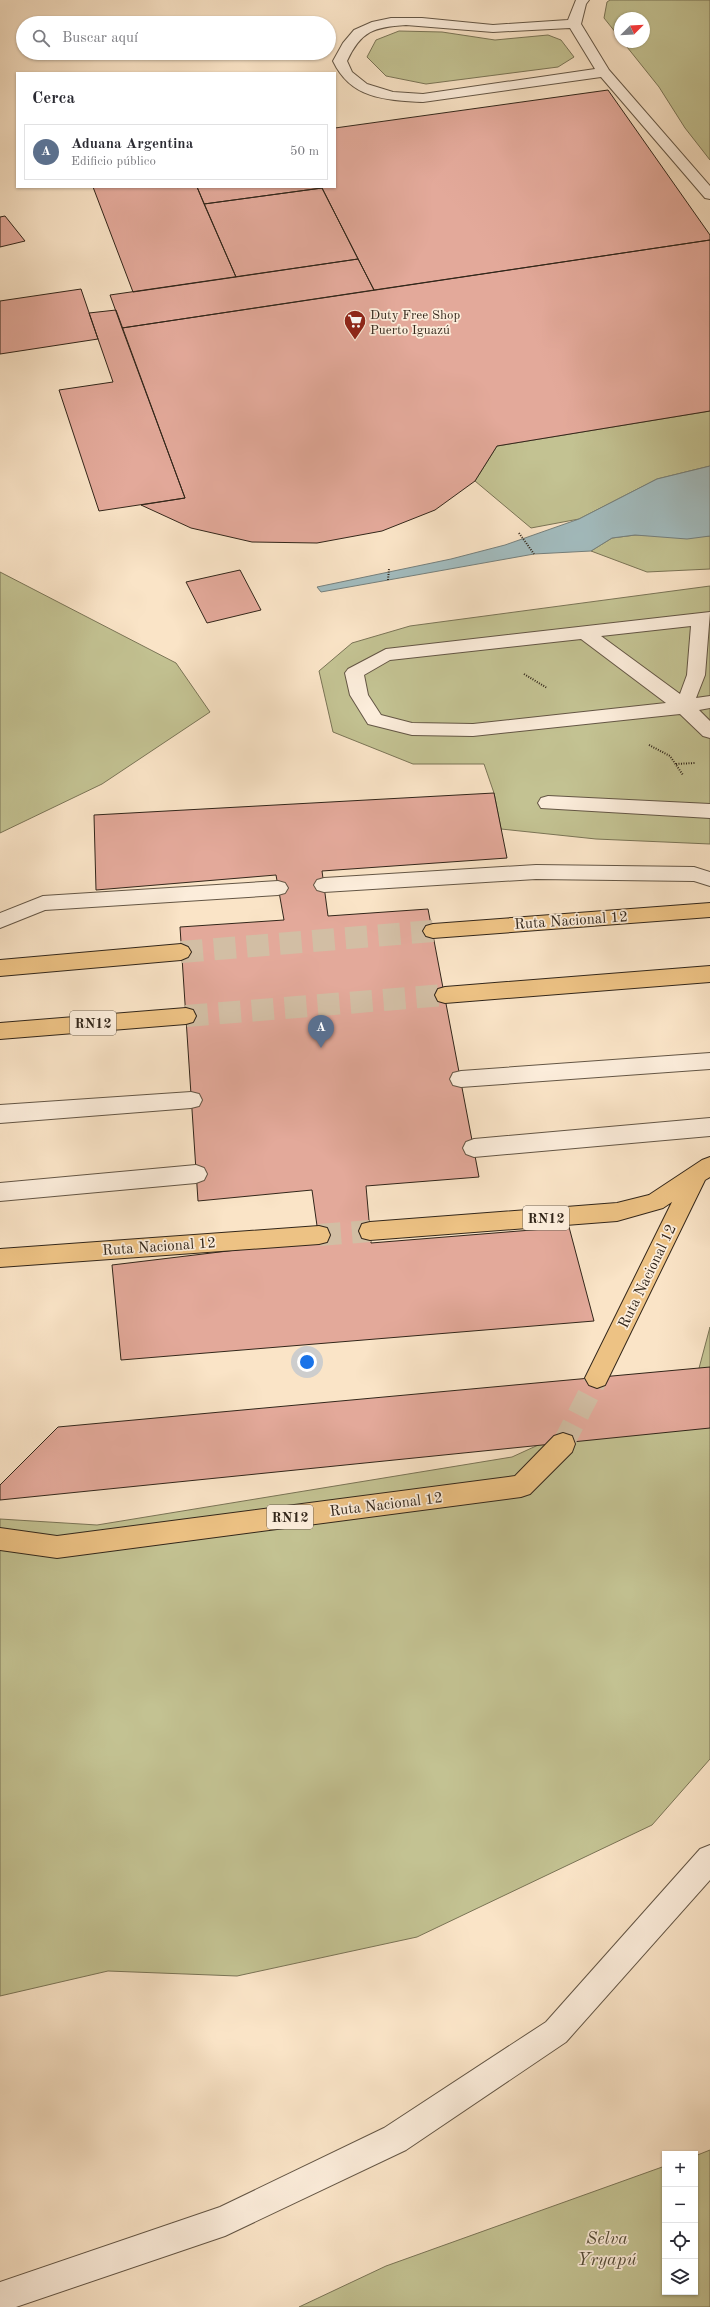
<!DOCTYPE html>
<html lang="es">
<meta charset="utf-8">
<style>
:root{--surface:#fff;--page:#f7f7f7;--text:#2b2b33;--muted:#7c7c81;--line:#e1e1e2;--accent:#8f2418}
body{margin:0;font-family:"Old Standard TT",serif;background:var(--page);color:var(--text)}
.controls{position:absolute;right:12px;bottom:12px;display:grid;overflow:hidden;border-radius:0px;box-shadow:0 1px 3px #0004}
.controls button{width:36px;height:36px;display:grid;place-items:center;padding:0;border:0;border-bottom:1px solid var(--line);background:var(--surface);color:var(--text);font:20px sans-serif}
.compass{position:absolute;left:614px;top:12px;width:36px;height:36px;border-radius:50%;background:var(--surface);box-shadow:0 1px 3px #0004;rotate:66deg}
.you{position:absolute;left:307px;top:1362px;width:14px;height:14px;margin:-10px;border:3px solid #fff;border-radius:50%;background:#1a73e8;box-shadow:0 0 0 6px #1a73e833}
.badge{display:grid;place-items:center;width:26px;height:26px;border-radius:50%;background:var(--accent);color:#fff;font-size:13px;font-weight:700}
.pin{position:absolute;translate:-50% -33px;filter:drop-shadow(0 1px 2px #0008)}
.pin::after{content:'';position:absolute;top:21px;width:14px;height:12px;background:inherit;clip-path:polygon(0 0,100% 0,50% 100%)}
.list{margin:0;padding:0;list-style:none}
h2{display:flex;justify-content:space-between;align-items:center;height:52px;margin:0;padding:0 16px;font-size:17px}
h2 small{font-size:13px;font-weight:400;color:var(--muted)}
.list li{display:grid;grid-template-columns:26px 1fr auto;gap:12px;align-items:center;box-sizing:border-box;height:56px;margin:0 8px 8px;padding:0 8px;border:1px solid var(--line);border-radius:0px}
.list b{display:block;font-size:15px;white-space:nowrap}
.list p{margin:0;font-size:13px;white-space:nowrap;color:var(--muted)}
.list em{font-size:13px;font-style:normal;color:var(--muted)}
.icon{flex:none;width:22px;height:22px;fill:none;stroke:currentColor;stroke-width:2;stroke-linecap:round;stroke-linejoin:round}
.map{position:relative;flex:none;width:710px;height:2307px;overflow:hidden}
.search{position:absolute;background:var(--surface);box-shadow:0 1px 3px #0004;left:16px;top:16px;width:320px;height:44px;display:flex;align-items:center;gap:10px;box-sizing:border-box;padding:0 14px;border-radius:22px;color:var(--muted);font-size:15px}
.panel{position:absolute;background:var(--surface);box-shadow:0 1px 3px #0004;left:16px;top:72px;width:320px;height:116px;border-radius:0px}
.map>svg:first-child{display:block}
.green{fill:#c3c292;stroke:#7a7456}
.water{fill:#a2bcbf;stroke:#75807d}
.building{fill:#e3a99a;stroke:#32261a}
.lines{fill:none;stroke-linecap:round;stroke-linejoin:round}
.highway-tunnel{stroke:#d2bea4;stroke-width:22;stroke-dasharray:22 11;stroke-linecap:butt}
.lane-casing{stroke:#645645;stroke-width:2}
.highway-casing{stroke:#32261a;stroke-width:2}
.path{stroke:#32261a;stroke-width:2;stroke-dasharray:1 1.5;stroke-linecap:butt}
.lane{fill:#fceddb;fill-rule:evenodd}
.highway{fill:#edc284;fill-rule:evenodd}
.labels{text-anchor:middle;stroke-width:3.5;stroke-linejoin:round;paint-order:stroke}
.far-poi-label{font-size:13px;fill:#32261a;stroke:#fceddb;text-anchor:start}
.shield{fill:#fceddb;stroke:#6f6254;stroke-width:1}
.shield-label{font-size:14px;font-weight:bold;fill:#32261a}
.street-label{font-size:15px;fill:#32261a;stroke:#fceddb}
.near-park-label{font-size:18px;font-style:italic;fill:#564d38;stroke:#fceddb}
</style>
<div class="map">
<svg width="710" height="2307" viewBox="0 0 710 2307">
<rect width="100%" height="100%" fill="#fae4c7"/>
<filter id="stains"><feTurbulence type="fractalNoise" baseFrequency=".005" numOctaves="4"/><feColorMatrix values="0 0 0 0 .2 0 0 0 0 .09 0 0 0 0 .02 0 0 0 .5 -.17"/></filter>
<radialGradient id="worn" r=".72"><stop offset=".6" stop-color="#630" stop-opacity="0"/><stop offset="1" stop-color="#630" stop-opacity=".3"/></radialGradient>
<path class="green" d="M610 0H710V160L685 128 659 87 623 42H644V18H620V38L604 18 607 2Z
M399 31 442 32 495 40 548 35 561 40 574 57 558 67 426 84 386 76 367 57 376 40Z
M710 411V466L657 479 579 519 531 528 475 481 497 446Z
M635 535 710 536V569L647 572 591 551 612 538Z
M0 572 176 663 210 712 102 784 0 833Z
M710 586V844L596 839 501 829 494 793 484 764H413L333 732 319 671 352 643 410 626Z
M710 1327V1759L652 1825 417 1937 237 1976 108 1971 0 1996V1519L97 1525 512 1457 698 1372Z
M710 2150V2307H299L386 2266 665 2166V2292H695V2156Z"/>
<path class="water" d="M710 466V536L687 539 635 535 612 538 591 551 534 554 321 592 317 587 451 559 505 545 579 519 657 479Z"/>
<path class="building" d="M608 90 710 235V240L374 290 322 188 204 204 197 187H335V128Z
M93 187H197L236 277 133 292Z
M322 188 358 259 236 277 204 204Z
M5 216 25 241 0 247V217Z
M710 240V411L497 446 475 481 435 510 382 531 317 543 252 542 191 528 141 505 185 498 122 328Z
M358 259 374 290 122 328 110 295Z
M81 289 98 339 0 354V301Z
M116 310 185 498 99 511 59 390 113 382 89 313Z
M240 570 261 610 207 623 186 582Z
M494 793 507 858 322 871 328 916 428 909 479 1177 366 1186 371 1243 569 1227 594 1321 121 1360 112 1265 319 1240 312 1190 198 1201 180 927 284 920 276 875 96 890 94 815Z
M710 1367V1428L0 1500V1485L58 1427Z"/>
<g class="lines">
<path class="highway-tunnel" d="M181 952 433 931
M186 1016 445 995
M319 1235 370 1231
M563 1444 597 1378"/>
<g class="lane-casing">
<path id="lane" d="M576 0H589L586 4 581 24 609 70 710 186V199L705 198 601 77 423 102C385 100 351 99 333 61L343 43 354 30 372 22 391 18H422L493 25 568 20ZM406 25 493 32 570 28 595 69 423 94 393 92 367 84 352 72 347 61C361 31 374 27 406 25Z
M710 612 705 675 696 698 710 696V708L699 710 710 721V738L703 736 680 714 473 736 412 735 368 724 350 695 345 673 348 669 386 649ZM691 626 687 675 680 694 601 636ZM581 639 666 703 473 724 412 723 381 715 368 695 364 675 390 660Z
M548 796 710 804V818L541 808 538 803 541 798Z
M536 865 694 867 710 872V886L694 881 536 879 324 892 317 890 314 885 317 880 324 878Z
M278 881 285 883 288 888 285 893 278 895 45 910 0 928V913L43 896Z
M710 1053V1069L461 1087 453 1085 450 1079 453 1073 461 1071Z
M191 1092 199 1094 202 1100 199 1106 191 1108 0 1123V1105Z
M710 1118V1136L474 1157 466 1154 463 1148 466 1142 474 1139Z
M196 1165 204 1168 207 1174 204 1180 196 1183 0 1201V1183Z
M710 1845V1880L566 2042 406 2150 225 2236 16 2307H0V2282L220 2207 384 2128 546 2022 700 1849Z"/>
</g>
<g class="highway-casing">
<path id="highway" d="M710 903V917L433 938 426 936 423 931 426 926 433 924Z
M181 944 188 947 191 952 188 957 181 960 0 976V960Z
M710 966V982L445 1003 438 1001 435 995 438 989 445 987Z
M186 1008 193 1010 196 1016 193 1022 186 1024 0 1039V1023Z
M710 1157V1177L705 1180 605 1385 597 1388 589 1385 585 1378 672 1202 663 1208 617 1221 370 1240 362 1238 359 1231 362 1224 370 1222 617 1203 649 1195 702 1160Z
M319 1226 327 1228 330 1235 327 1242 319 1244 0 1267V1249Z
M563 1433 572 1436 575 1444 572 1452 530 1494 521 1497 57 1558 0 1550V1528L57 1536 515 1476 554 1436Z"/>
</g>
<path class="path" d="M519 533 534 554
M388 580 389 569
M524 674 547 688
M649 745 670 756 683 775
M676 764 695 763"/>
<use href="#lane" class="lane"/>
<use href="#highway" class="highway"/>
</g>
<defs>
<g id="supermarket-pin" transform="scale(1.15)"><path d="M0 17L-7.5 6A9.5 9.5 0 1 1 7.5 6Z" fill="#8f2418" stroke="#fceddb"/><path d="M-6-5.5h2.5l.6 2H6L4.5 2H-2.5L-4.4-4H-6ZM-1.5 3.2a1.3 1.3 0 1 0 .1 0ZM3 3.2a1.3 1.3 0 1 0 .1 0Z" fill="#fff"/></g>
</defs>
<g fill-rule="evenodd">
<use href="#supermarket-pin" x="355" y="321"/>
</g>
<g class="labels">
<g class="far-poi-label">
<text x="370" y="319">Duty Free Shop<tspan x="370" dy="15">Puerto Iguazú</tspan></text>
</g>
<g class="shield">
<rect x="70" y="1011" width="46" height="24" rx="3"/>
<rect x="523" y="1206" width="46" height="24" rx="3"/>
<rect x="267" y="1505" width="46" height="24" rx="3"/>
</g>
<g class="shield-label">
<text x="93" y="1028">RN12</text>
<text x="546" y="1223">RN12</text>
<text x="290" y="1522">RN12</text>
</g>
<g class="street-label">
<text transform="translate(571 920) rotate(-4)" y="5">Ruta Nacional 12</text>
<text transform="translate(159 1246) rotate(-4)" y="5">Ruta Nacional 12</text>
<text transform="translate(647 1276) rotate(-64)" y="5">Ruta Nacional 12</text>
<text transform="translate(386 1504) rotate(-7)" y="5">Ruta Nacional 12</text>
</g>
<g class="near-park-label">
<text x="607" y="2244">Selva<tspan x="607" dy="21">Yryapú</tspan></text>
</g>
</g>
<rect width="100%" height="100%" filter="url(#stains)"/>
<rect width="100%" height="100%" fill="url(#worn)"/>
</svg>
<div class="controls">
<button>+</button>
<button>−</button>
<button><svg class="icon" aria-label="locate" viewBox="0 0 24 24"><circle cx="12" cy="12" r="6"/><path d="M12 2v4M12 18v4M2 12h4M18 12h4"/></svg></button>
<button><svg class="icon" aria-label="layers" viewBox="0 0 24 24"><path d="M12 4l9 5-9 5-9-5zM3 14l9 5 9-5"/></svg></button>
</div>
<svg class="compass" viewBox="-18 -18 36 36"><path d="M0-13l5 13h-10z" fill="#e53935"/><path d="M0 13l5-13h-10z" fill="#7c7c81"/></svg>
<div class="you"></div>
<div class="pin badge" style="left:321px;top:1048px;background:#5c6f8a">A</div>
<div class="search"><svg class="icon" aria-label="search" viewBox="0 0 24 24"><circle cx="10" cy="10" r="6"/><path d="M15 15l6 6"/></svg>Buscar aquí</div>
<section class="panel">
<h2>Cerca<small></small></h2>
<ul class="list">
<li><span class="badge" style="background:#5c6f8a">A</span><div><b>Aduana Argentina</b><p>Edificio público</p></div><em>50 m</em></li>
</ul>
</section>
</div>
